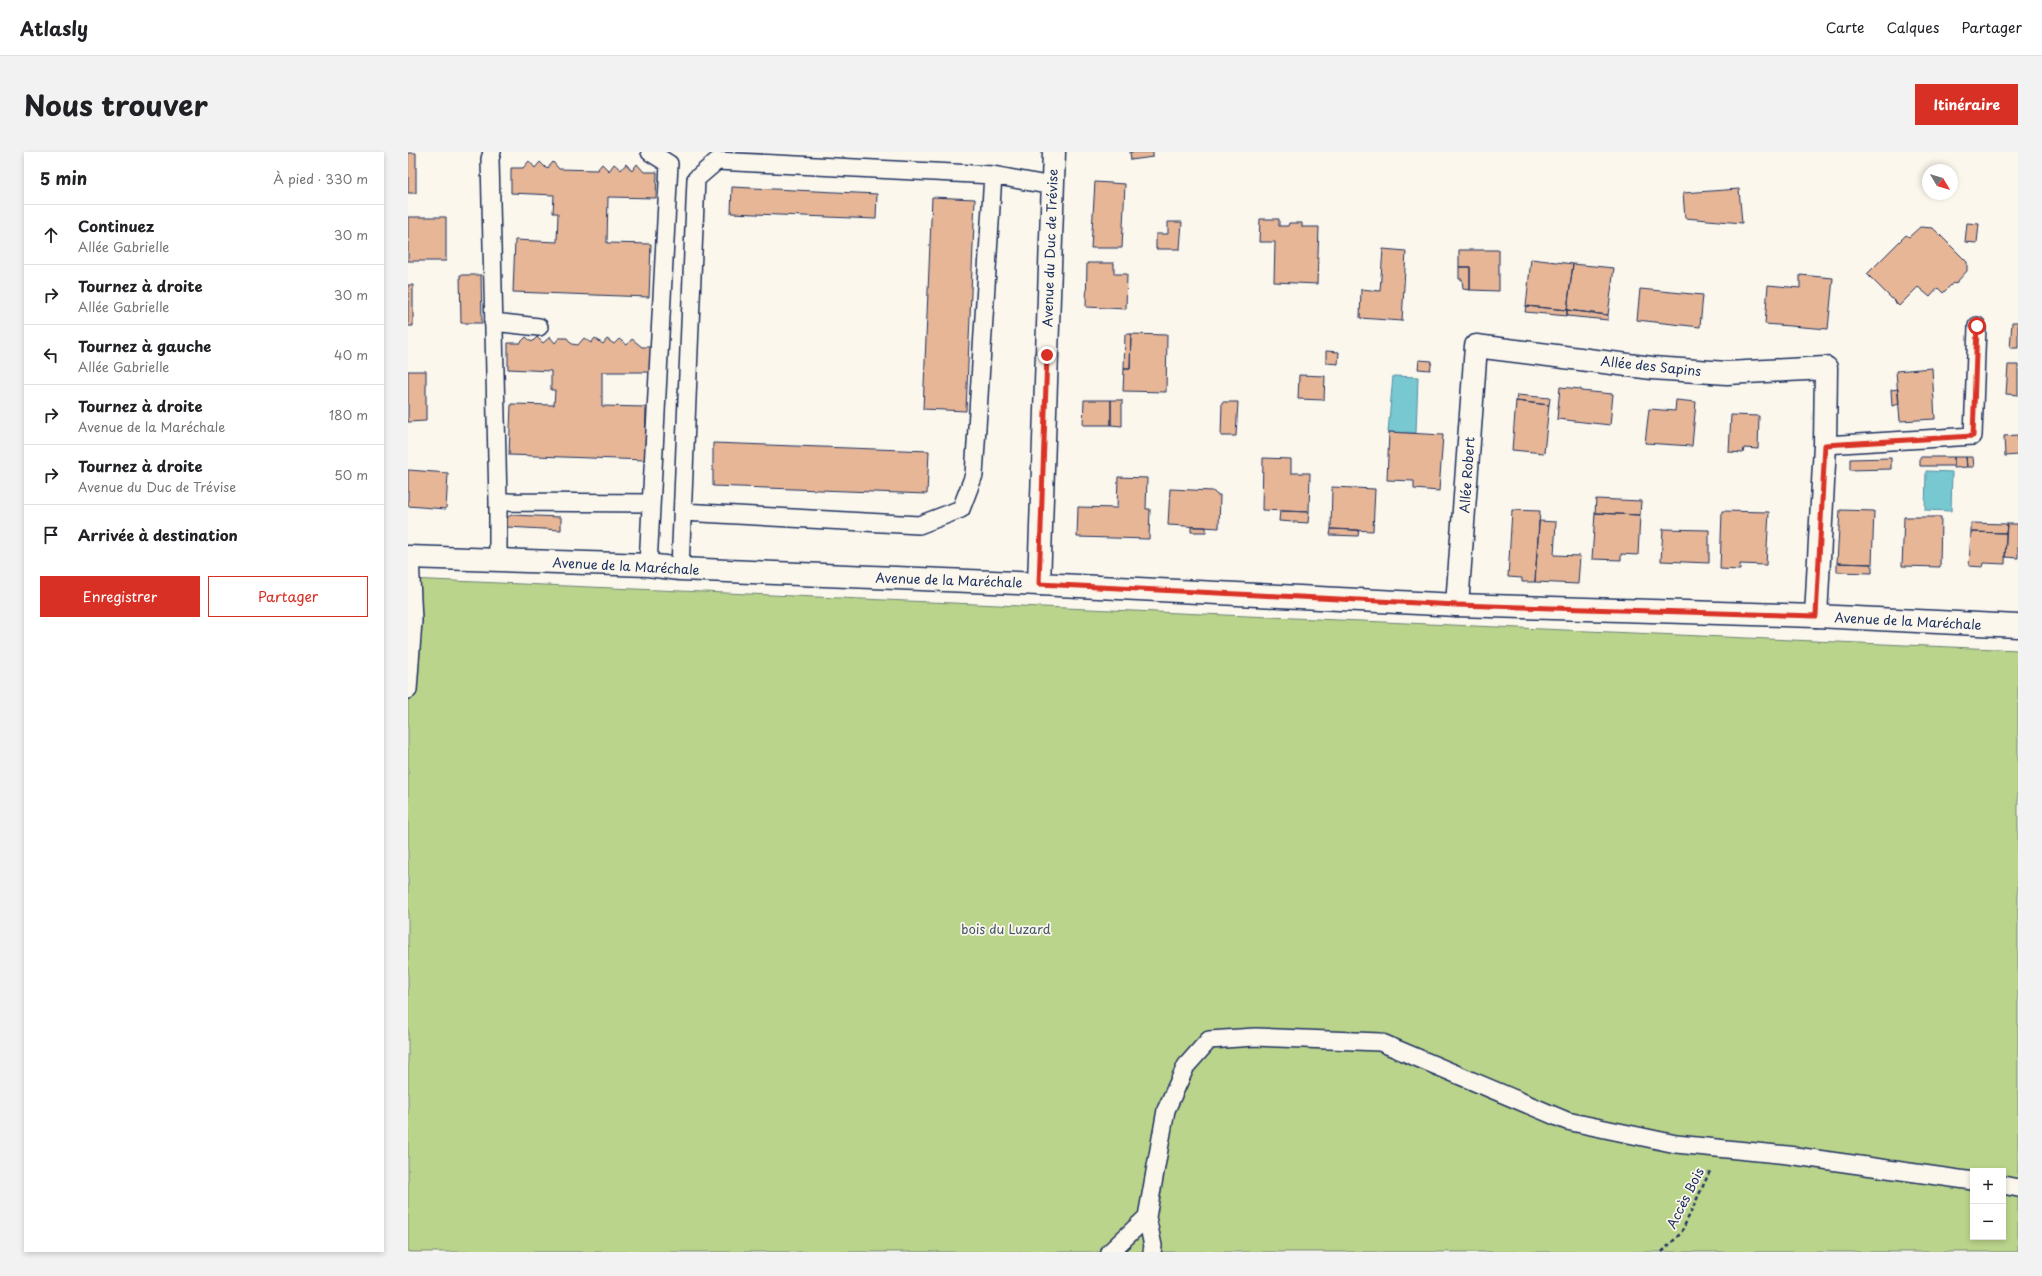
<!DOCTYPE html>
<html lang="fr">
<meta charset="utf-8">
<style>
:root{--surface:#fff;--page:#f2f2f2;--text:#202124;--muted:#757577;--line:#e0e0e0;--accent:#d93025}
body{margin:0;font-family:"Playpen Sans",sans-serif;background:var(--page);color:var(--text)}
.controls{position:absolute;right:12px;bottom:12px;display:grid;overflow:hidden;border-radius:0px;box-shadow:0 2px 6px #0003}
.controls button{width:36px;height:36px;display:grid;place-items:center;padding:0;border:0;border-bottom:1px solid var(--line);background:var(--surface);color:var(--text);font:20px sans-serif}
.compass{position:absolute;left:1514px;top:12px;width:36px;height:36px;border-radius:50%;background:var(--surface);box-shadow:0 2px 6px #0003;rotate:128deg}
.stop{position:absolute;width:12px;height:12px;margin:-9px;border:3px solid #d93025;border-radius:50%;background:#fff}
.stop.end{background:#d93025;border-color:#fff;box-shadow:0 1px 4px #0008}
.list{margin:0;padding:0;list-style:none}
h2{display:flex;justify-content:space-between;align-items:center;height:52px;margin:0;padding:0 16px;font-size:17px}
h2 small{font-size:13px;font-weight:400;color:var(--muted)}
.list li{display:grid;grid-template-columns:26px 1fr auto;gap:12px;align-items:center;box-sizing:border-box;height:60px;padding:0 16px;border-top:1px solid var(--line)}
.list b{display:block;font-size:15px;white-space:nowrap}
.list p{margin:0;font-size:13px;white-space:nowrap;color:var(--muted)}
.list em{font-size:13px;font-style:normal;color:var(--muted)}
.actions{display:flex;gap:8px;padding:12px 16px}
.actions a{flex:1;padding:9px 0;border:1px solid var(--accent);border-radius:0px;text-align:center;font-size:14px;color:var(--accent)}
.actions .main{background:var(--accent);color:#fff}
.icon{flex:none;width:22px;height:22px;fill:none;stroke:currentColor;stroke-width:2;stroke-linecap:round;stroke-linejoin:round}
.map{position:relative;flex:none;width:1610px;height:1100px;overflow:hidden;border-radius:0px}
header{display:flex;align-items:center;gap:24px;box-sizing:border-box;height:56px;padding:0 20px;background:var(--surface);border-bottom:1px solid var(--line)}
header strong{font-size:19px}
nav{display:flex;gap:22px;margin-inline-start:auto;font-size:14px}
.intro{display:flex;align-items:center;justify-content:space-between;box-sizing:border-box;height:96px;padding:0 24px}
h1{margin:0;font-size:28px}
.button{padding:10px 18px;border-radius:0px;background:var(--accent);color:#fff;font-size:14px;font-weight:700}
main{display:flex;gap:24px;padding:0 24px}
aside{flex:1;background:var(--surface);border-radius:0px;box-shadow:0 2px 6px #0003}
.map>svg:first-child{display:block}
.green{fill:#bbd48b;stroke:#6b8274;fill-rule:evenodd}
.water{fill:#77c8d1;stroke:#528ba3}
.building{fill:#e6b697;stroke:#1b2f5e}
.lines{fill:none;stroke-linecap:round;stroke-linejoin:round}
.service-casing{stroke:#1b2f5e;stroke-width:20}
.minor-casing{stroke:#1b2f5e;stroke-width:25}
.tertiary-casing{stroke:#1b2f5e;stroke-width:25}
.path{stroke:#1b2f5e;stroke-width:2.5;stroke-dasharray:4 3;stroke-linecap:butt}
.service{stroke:#fbf7ec;stroke-width:17}
.minor{stroke:#fbf7ec;stroke-width:22}
.tertiary{stroke:#fbf7ec;stroke-width:22}
.route{stroke:#d93025;stroke-width:5}
.labels{text-anchor:middle;stroke-width:3.5;stroke-linejoin:round;paint-order:stroke}
.street-label{font-size:13px;fill:#1b2f5e;stroke:#fbf7ec}
.park-label{font-size:13px;fill:#435869;stroke:#fbf7ec}
</style>
<header>
<strong>Atlasly</strong>
<nav><a>Carte</a><a>Calques</a><a>Partager</a></nav>
</header>
<div class="intro"><h1>Nous trouver</h1><a class="button">Itinéraire</a></div>
<main>
<aside>
<h2>5 min<small>À pied · 330 m</small></h2>
<ul class="list">
<li><svg class="icon" aria-label="ahead" viewBox="0 0 24 24"><path d="M12 20V5M6 11l6-6 6 6"/></svg><div><b>Continuez</b><p>Allée Gabrielle</p></div><em>30 m</em></li>
<li><svg class="icon" aria-label="right" viewBox="0 0 24 24"><path d="M7 20v-9h11M14 6l5 5-5 5"/></svg><div><b>Tournez à droite</b><p>Allée Gabrielle</p></div><em>30 m</em></li>
<li><svg class="icon" aria-label="left" viewBox="0 0 24 24"><path d="M17 20v-9H6M10 6l-5 5 5 5"/></svg><div><b>Tournez à gauche</b><p>Allée Gabrielle</p></div><em>40 m</em></li>
<li><svg class="icon" aria-label="right" viewBox="0 0 24 24"><path d="M7 20v-9h11M14 6l5 5-5 5"/></svg><div><b>Tournez à droite</b><p>Avenue de la Maréchale</p></div><em>180 m</em></li>
<li><svg class="icon" aria-label="right" viewBox="0 0 24 24"><path d="M7 20v-9h11M14 6l5 5-5 5"/></svg><div><b>Tournez à droite</b><p>Avenue du Duc de Trévise</p></div><em>50 m</em></li>
<li><svg class="icon" aria-label="arrive" viewBox="0 0 24 24"><path d="M6 21V4h12l-3 4 3 4H6"/></svg><div><b>Arrivée à destination</b></div></li>
</ul>
<div class="actions"><a class="main">Enregistrer</a><a>Partager</a></div>
</aside>
<div class="map">
<svg width="1610" height="1100" viewBox="0 0 1610 1100">
<rect width="100%" height="100%" fill="#fbf7ec"/>
<filter id="ink" filterUnits="userSpaceOnUse"><feTurbulence type="fractalNoise" baseFrequency=".025" numOctaves="2"/><feDisplacementMap in="SourceGraphic" scale="8" xChannelSelector="R" yChannelSelector="G"/><feConvolveMatrix kernelMatrix="1 2 1 2 8 2 1 2 1" color-interpolation-filters="sRGB"/></filter>
<g filter="url(#ink)">
<path class="green" d="M0 427 1610 498V1100H0ZM1565 1019H1595V1085H1565Z"/>
<path class="water" d="M985 224 1010 225 1008 281 980 280Z
M1518 319 1544 320 1543 359 1517 358Z"/>
<path class="building" d="M722 0H745V5L723 8Z
M0 1H8V41H0Z
M121 9 127 16 132 10 139 17 145 10 151 17 189 18 194 12 201 19 206 12 213 18 218 12 224 19 229 12 236 20H249L248 46 200 45 199 91 243 92 241 145 105 140 107 88 149 90 150 61H145L146 43 103 41V16H115Z
M687 30 717 32 714 96H683Z
M324 35 469 42 468 67 323 61Z
M1331 37 1334 71 1277 66 1275 41Z
M524 45 567 47 558 259 515 257Z
M0 65H38V109H0Z
M852 67H871V74H880L881 71H894V75H911L909 132 866 130 867 90H851Z
M760 70H774L772 97H748V82H760Z
M1559 71 1571 72 1569 91 1557 90Z
M1512 75 1525 76 1559 110V119L1547 132 1545 131 1535 141 1530 136 1522 145 1510 135 1491 154 1459 122 1498 83 1501 85Z
M975 97 998 99 994 169 952 166 953 137 972 139Z
M1051 98H1091V139L1062 138V115H1051Z
M1123 107 1165 112 1159 158 1118 154Z
M679 111H706V122H719L718 157 678 155Z
M1165 112 1206 116 1200 163 1159 158Z
M1051 115H1062V138L1055 137 1054 127H1051Z
M52 123H73L74 171H53Z
M1392 123 1425 126 1420 177 1357 172 1360 133 1392 136Z
M0 133H5V174H0Z
M1232 137 1295 143 1292 175 1229 168Z
M1118 154 1159 158V164L1117 160Z
M1159 158 1200 163V168L1159 164Z
M1604 170H1610V196H1602Z
M717 182H723L722 217H716Z
M723 182 759 183 758 240 715 239 716 217H722Z
M118 185 124 190 129 185 135 191 142 185 147 191 151 186H159L164 192 170 193 176 186 183 191 187 186 195 192 199 187 206 192 211 187 219 193 224 187 234 195H243V220H194V254L238 255 237 308 101 303 103 252 146 253 147 238H143V219L100 217V191H112Z
M918 199 931 200 930 212 918 211Z
M1011 208 1024 209 1022 218 1010 217Z
M1600 213H1610V243L1598 242Z
M1524 216 1527 267 1492 269 1488 219Z
M0 219H18V269L0 270Z
M891 223 917 224 916 248 890 247Z
M1152 235 1173 237V239L1205 242 1202 273 1149 267Z
M1490 237 1491 252 1484 254 1483 238Z
M1109 243 1142 246 1141 253 1108 249Z
M676 248H703V273H675Z
M703 248H714V274L703 273Z
M1268 248 1288 250 1284 294 1237 291 1241 257 1267 259Z
M1108 249 1141 253 1136 301 1104 298Z
M814 250H830L828 284H813Z
M1323 263 1351 264 1350 297 1336 296 1335 301 1321 300Z
M981 280 1035 283 1031 339 1006 337V329L979 328Z
M1610 283V303L1597 304 1596 284Z
M305 291 521 299 519 342 305 334Z
M1512 305H1546V314H1512Z
M1546 305H1558L1559 315 1546 316Z
M1558 305H1565L1566 315H1559Z
M855 306 883 307V321H902L901 360 854 358Z
M1483 306V317L1442 318V307Z
M0 318 40 321 38 357 0 354Z
M710 325 739 326 738 357H742L741 387 669 385 670 355 709 356Z
M924 335 967 337 965 379 923 377Z
M762 337 805 339 809 343H812L811 376 760 373Z
M1188 347 1233 349 1232 363 1187 361Z
M1104 358 1132 359 1127 430H1114V426L1100 425Z
M1432 358 1466 359 1464 412 1429 411Z
M872 359 901 360 900 371 871 369Z
M1314 359 1361 360 1358 413 1332 412V418L1312 417Z
M1187 361 1232 363 1230 403 1213 402V408L1184 407Z
M103 363 153 365V378L99 375V366Z
M1496 365H1533L1532 415 1494 414Z
M1131 369 1148 370 1146 403 1172 404 1170 432 1127 430Z
M1563 371 1599 372 1598 381 1563 380Z
M1599 372H1610V406L1597 405Z
M783 375H798V380H783Z
M923 377 951 378 950 384 922 383Z
M1255 377 1301 378V411L1253 409Z
M1563 380 1598 381 1597 412 1576 411 1575 415 1561 414Z
M1429 411 1464 412V421L1429 420Z"/>
<g class="lines">
<g class="service-casing">
<path id="service" d="M84 0 82 7 90 350V408
M85 170 131 175
M1417 293 1565 284 1569 174
M90 350 243 351
M274 360 511 373 553 357 566 323 585 23
M240 413 261 12 242 0
M272 417 288 27 309 9 585 23 644 34
M0 538 5 469 2 405
M1595 1033 1610 1036
M739 1065 745 1094 744 1100
M702 1100 739 1065 758 958 778 914 801 888 847 885 972 890 1159 969 1268 992 1380 1003 1565 1029"/>
</g>
<g class="minor-casing">
<path id="minor" d="M631 432 646 0
M1049 453 1068 194 1244 216 1319 221 1418 216 1417 293 1408 464"/>
</g>
<g class="tertiary-casing">
<path id="tertiary" d="M0 405 240 413 272 417 631 432 1049 453 1408 464 1610 474"/>
</g>
<path class="path" d="M1254 1100 1273 1081 1302 1019"/>
<use href="#service" class="service"/>
<use href="#minor" class="minor"/>
<use href="#tertiary" class="tertiary"/>
</g>
</g>
<g class="lines" filter="url(#ink)">
<path class="route" d="M639 203 631 432 1049 453 1408 464 1417 293 1565 284 1569 174"/>
</g>
<g class="labels">
<g class="street-label">
<text transform="translate(642 96) rotate(-88)" y="5">Avenue du Duc de Trévise</text>
<text transform="translate(1243 214) rotate(6)" y="5">Allée des Sapins</text>
<text transform="translate(1059 323) rotate(-86)" y="5">Allée Robert</text>
<text transform="translate(218 414) rotate(3)" y="5">Avenue de la Maréchale</text>
<text transform="translate(541 428) rotate(2)" y="5">Avenue de la Maréchale</text>
<text transform="translate(1500 469) rotate(3)" y="5">Avenue de la Maréchale</text>
<text transform="translate(1277 1046) rotate(-63)" y="5">Accès Bois</text>
</g>
<g class="park-label">
<text x="598" y="782">bois du Luzard</text>
</g>
</g>
</svg>
<div class="controls">
<button>+</button>
<button>−</button>
</div>
<svg class="compass" viewBox="-18 -18 36 36"><path d="M0-13l5 13h-10z" fill="#e53935"/><path d="M0 13l5-13h-10z" fill="#757577"/></svg>
<div class="stop" style="left:1569px;top:174px"></div>
<div class="stop end" style="left:639px;top:203px"></div>
</div>
</main>
